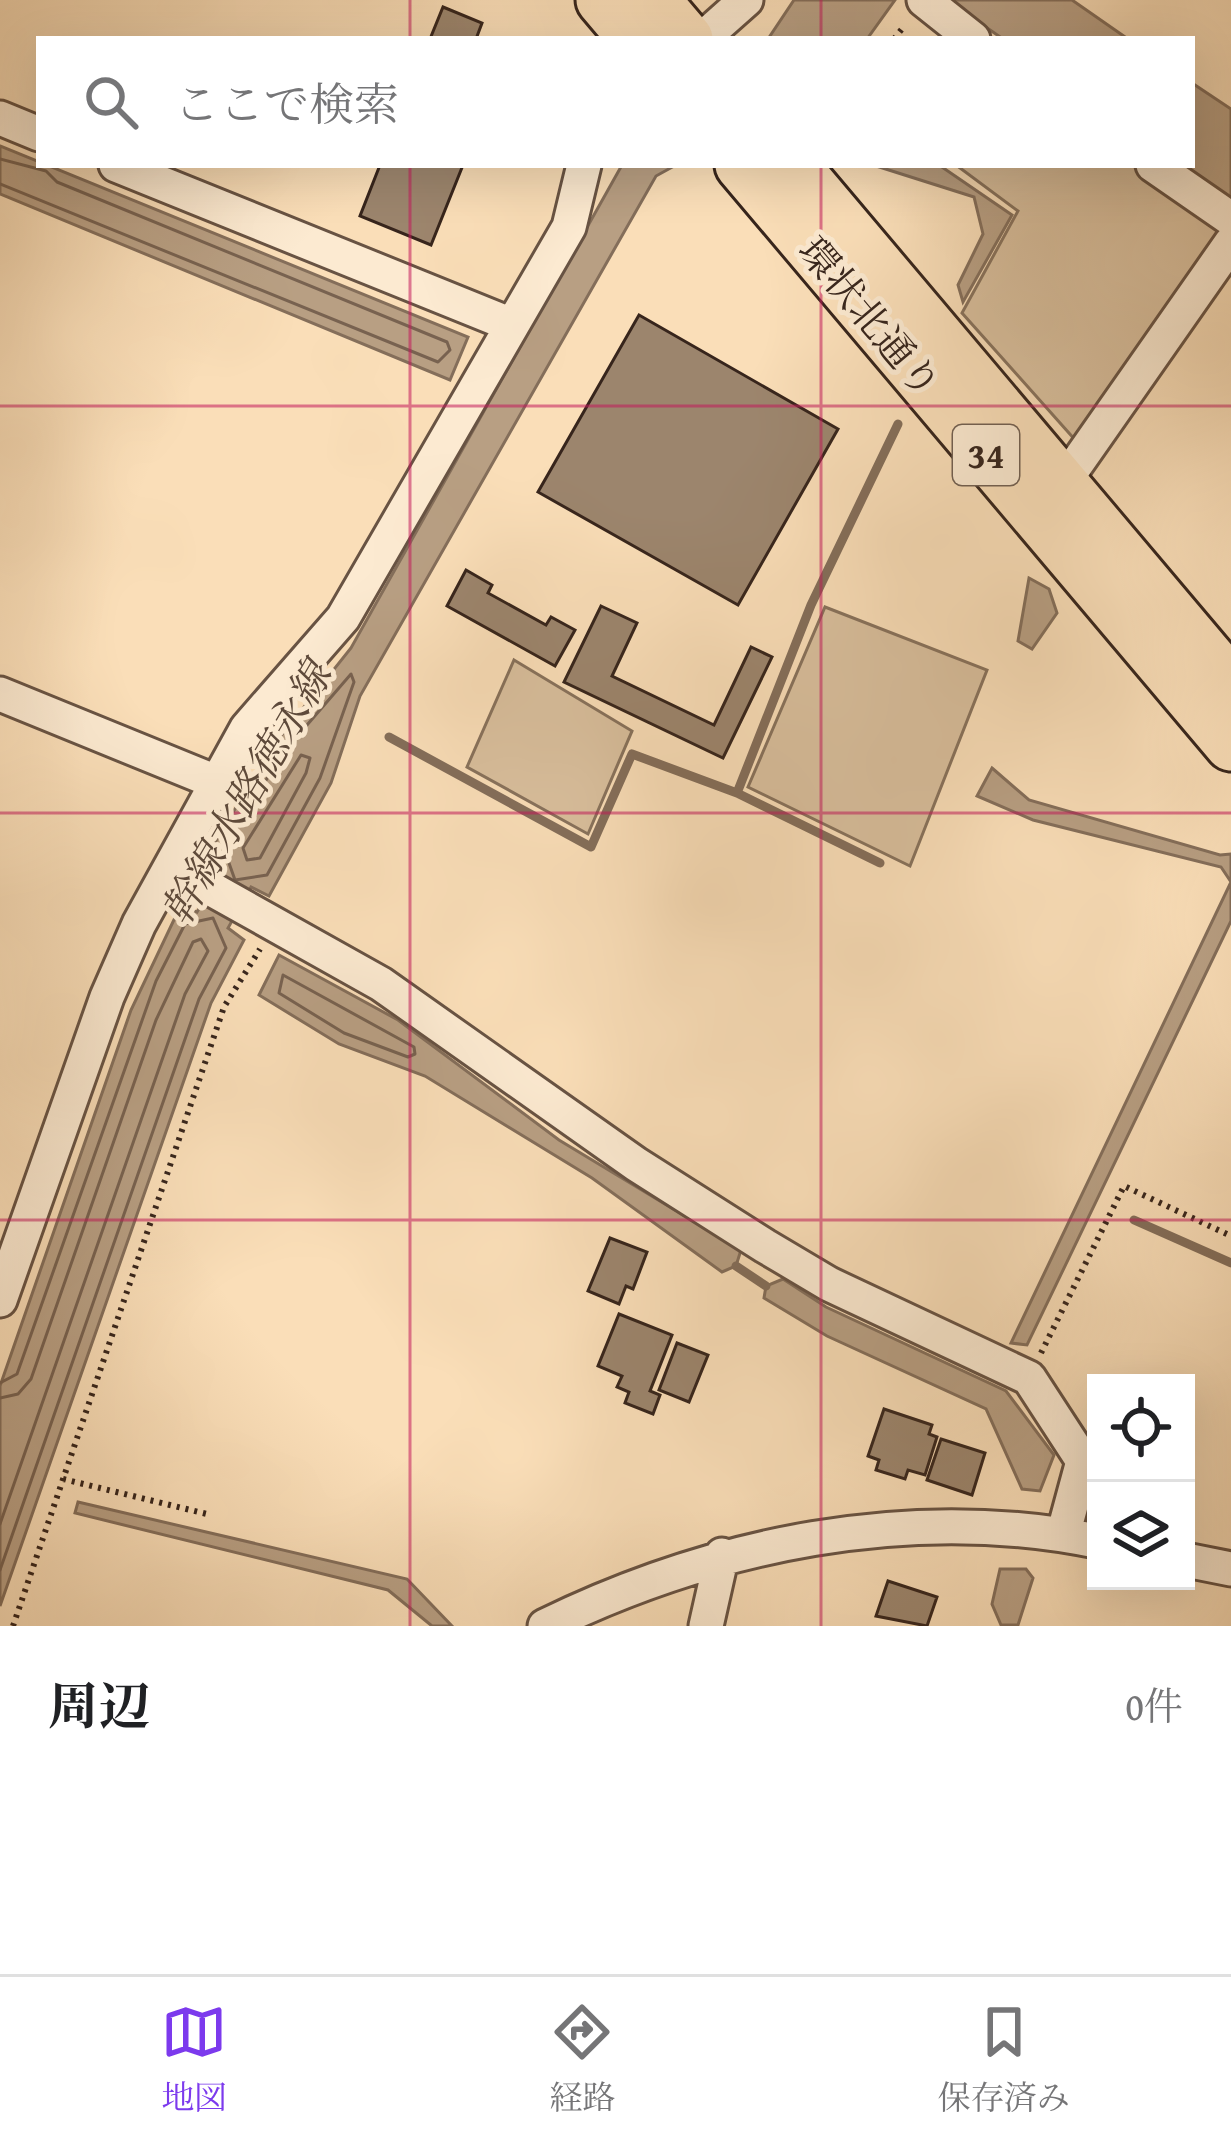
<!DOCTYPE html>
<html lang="ja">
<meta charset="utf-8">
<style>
:root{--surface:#fff;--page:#f2f2f2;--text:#202124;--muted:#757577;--line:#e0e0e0;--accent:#7c3aed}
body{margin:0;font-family:"Gentium Book Plus","Noto Serif JP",serif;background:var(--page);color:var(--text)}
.controls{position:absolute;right:36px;bottom:36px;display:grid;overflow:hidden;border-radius:0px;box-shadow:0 12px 48px #0002}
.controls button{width:108px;height:108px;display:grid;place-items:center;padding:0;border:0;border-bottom:3px solid var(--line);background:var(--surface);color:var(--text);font:60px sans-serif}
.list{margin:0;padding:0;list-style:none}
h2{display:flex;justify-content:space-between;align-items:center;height:156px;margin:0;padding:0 48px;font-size:51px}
h2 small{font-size:39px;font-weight:400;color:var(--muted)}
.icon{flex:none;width:66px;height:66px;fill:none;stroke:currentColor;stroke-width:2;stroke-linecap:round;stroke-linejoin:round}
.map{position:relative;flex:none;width:1231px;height:1626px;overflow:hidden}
.search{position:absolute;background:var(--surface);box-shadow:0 12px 48px #0002;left:36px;right:36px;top:36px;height:132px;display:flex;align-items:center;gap:30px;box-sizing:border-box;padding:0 42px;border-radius:0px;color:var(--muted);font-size:45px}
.sheet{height:348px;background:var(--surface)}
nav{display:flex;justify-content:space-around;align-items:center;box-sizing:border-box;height:168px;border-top:3px solid var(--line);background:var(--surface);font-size:33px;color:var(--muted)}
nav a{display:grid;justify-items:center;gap:6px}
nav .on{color:var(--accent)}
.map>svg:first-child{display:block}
.green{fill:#d9bf9d;stroke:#88725c;stroke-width:3}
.water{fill:#b89f83;stroke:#846e5a;stroke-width:3}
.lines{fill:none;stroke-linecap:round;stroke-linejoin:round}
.shore{stroke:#786250;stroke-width:3}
.stream{stroke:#846e5a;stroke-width:9}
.building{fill:#9c856d;stroke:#37251c;stroke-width:3}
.minor-casing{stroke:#685343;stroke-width:39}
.highway-casing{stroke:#37251c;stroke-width:57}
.path{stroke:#37251c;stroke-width:6;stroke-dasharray:3 6;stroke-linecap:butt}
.minor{stroke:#fcead1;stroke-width:33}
.highway{stroke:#fadeb8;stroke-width:51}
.grid{fill:none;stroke:#c2185b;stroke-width:3;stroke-opacity:0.55}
.labels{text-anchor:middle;stroke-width:10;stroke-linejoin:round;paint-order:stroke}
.shield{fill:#fcead1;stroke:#726052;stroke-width:3}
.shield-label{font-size:36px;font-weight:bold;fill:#37251c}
.street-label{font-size:39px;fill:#37251c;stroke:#fcead1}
.water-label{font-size:42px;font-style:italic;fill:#5e4a3b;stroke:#fcead1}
</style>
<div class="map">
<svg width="1231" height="1626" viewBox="0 0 1231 1626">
<rect width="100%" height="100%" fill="#fadeb8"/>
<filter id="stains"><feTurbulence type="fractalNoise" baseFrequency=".00167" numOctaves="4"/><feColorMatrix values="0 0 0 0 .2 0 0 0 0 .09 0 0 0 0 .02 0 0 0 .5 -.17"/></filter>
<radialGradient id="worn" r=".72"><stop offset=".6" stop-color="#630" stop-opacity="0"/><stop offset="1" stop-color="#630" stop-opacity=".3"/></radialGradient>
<path class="green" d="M956 165H1134L1224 227 1077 442 962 313 1018 211Z
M825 607 987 670 910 866 748 787Z
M514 660 632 731 588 834 467 767Z"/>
<path class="water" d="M794 0H895L867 39H768Z
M947 0H1072L1128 39H1003Z
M1192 83 1231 109V198L1183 165H1192Z
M0 146 468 337 450 380 0 194Z
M622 165H676L656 176 360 696 331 783 269 896 251 887 228 928 244 940 211 1003 0 1606V1386L131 1010 181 905 197 912 221 869 205 859 272 747 351 648Z
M873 165H939L1012 215 963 302 958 285 983 234 974 197Z
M1029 578 1049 589 1057 613 1032 649 1018 641Z
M992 768 1029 800 1220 855 1231 854V921L1027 1345 1011 1343 1231 882 1221 867 1033 820 977 796Z
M279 955 398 1020 559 1140 741 1250 736 1266 722 1272 592 1178 425 1076 339 1044 259 995Z
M783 1279 826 1307 1006 1391 1054 1455 1040 1491 1022 1489 986 1409 827 1336 764 1298 766 1286Z
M78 1502 407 1579 452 1626H432L388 1590 75 1513Z
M1000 1569H1026L1033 1578 1018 1625H1001L992 1604Z"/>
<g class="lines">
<path class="shore" d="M0 159 46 171 57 182 447 342 450 350 438 362 0 184
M351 674 354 682 320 778 267 875 235 880 224 849 282 754Z
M301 755 310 758 306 773 260 858 247 860 243 848Z
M283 975 414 1047 415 1054 408 1057 344 1033 279 993Z
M0 1383 17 1374 156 981 185 924 213 918 226 948 199 999 0 1570
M0 1398 18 1394 31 1379 156 1020 193 942 201 939 208 951 185 994 0 1524"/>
<path class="stream" d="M389 737 591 847 632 754 737 793 811 605 898 424
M737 793 880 863
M1134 1220 1231 1263
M736 1266 766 1286"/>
</g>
<path class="building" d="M443 7 482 23 476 39H430Z
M380 165H463L431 245 360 216Z
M639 315 838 429 738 605 538 492Z
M466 570 492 585 488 593 546 625 551 617 575 630 555 666 447 606Z
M601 606 637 623 612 676 714 725 751 647 772 657 723 758 564 682Z
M610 1238 647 1252 633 1289 626 1286 619 1304 588 1291Z
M619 1314 672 1335 650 1391 660 1395 653 1414 625 1403 629 1392 617 1387 622 1376 598 1366Z
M677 1343 708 1355 689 1402 659 1390Z
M884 1409 932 1425 929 1434 937 1437 925 1475 908 1470 905 1479 876 1470 879 1460 868 1456Z
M941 1439 985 1453 972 1495 927 1480Z
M888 1581 937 1597 927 1626 876 1616Z"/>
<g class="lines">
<g class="minor-casing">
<path id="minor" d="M924 0 973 39
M702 39 746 0
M0 118 39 134
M116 165 512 325
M1153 165 1231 219
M1057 479 1075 466 1231 243
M0 694 216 782
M174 868 381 984 636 1164 765 1246 829 1284 1029 1378 1083 1461 1063 1535
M0 1300 107 997 139 924 247 728 343 618 569 227 584 165
M1186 1560 1231 1569
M545 1626C713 1544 910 1503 1096 1541
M706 1626 722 1555"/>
</g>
<g class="highway-casing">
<path id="highway" d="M602 0 635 39
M654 0 687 39
M741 165 1231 745
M793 165 1231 684"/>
</g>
<path class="path" d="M894 39 905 25
M1041 1353 1124 1186 1231 1236
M63 1479 211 1515
M13 1626 224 1007 260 949"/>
<use href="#minor" class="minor"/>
<use href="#highway" class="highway"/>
</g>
<path class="grid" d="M410 0V39M821 0V39M410 165V1626M821 165V1626M0 406H1231M0 813H1231M0 1220H1231"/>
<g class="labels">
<rect class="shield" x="953" y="425" width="66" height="60" rx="9"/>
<g class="shield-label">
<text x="986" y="468">34</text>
</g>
<g class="street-label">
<text transform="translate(870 317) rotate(50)" y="14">環状北通り</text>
</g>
<g class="water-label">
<text transform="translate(246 793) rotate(-60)" y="15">幹線水路徳永線</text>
</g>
</g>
<rect width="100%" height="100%" filter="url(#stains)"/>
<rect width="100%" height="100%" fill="url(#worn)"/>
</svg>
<div class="controls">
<button><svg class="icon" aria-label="locate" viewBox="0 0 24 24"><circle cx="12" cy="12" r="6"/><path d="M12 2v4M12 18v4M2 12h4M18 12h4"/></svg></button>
<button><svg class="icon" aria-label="layers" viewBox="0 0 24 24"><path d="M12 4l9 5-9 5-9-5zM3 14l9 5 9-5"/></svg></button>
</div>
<div class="search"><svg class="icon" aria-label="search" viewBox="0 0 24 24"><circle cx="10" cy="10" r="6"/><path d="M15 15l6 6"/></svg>ここで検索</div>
</div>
<section class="sheet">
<h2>周辺<small>0件</small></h2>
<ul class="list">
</ul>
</section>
<nav>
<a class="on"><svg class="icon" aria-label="map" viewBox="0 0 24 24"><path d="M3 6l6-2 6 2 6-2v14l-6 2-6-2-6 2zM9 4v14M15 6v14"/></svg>地図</a>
<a><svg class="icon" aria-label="directions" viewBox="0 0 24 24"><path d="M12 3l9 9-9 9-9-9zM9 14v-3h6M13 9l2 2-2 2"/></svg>経路</a>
<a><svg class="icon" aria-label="saved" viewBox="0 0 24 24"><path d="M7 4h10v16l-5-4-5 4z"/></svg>保存済み</a>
</nav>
